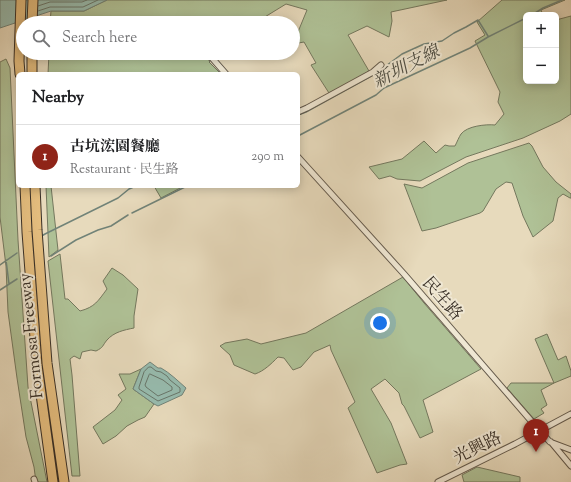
<!DOCTYPE html>
<meta charset="utf-8">
<style>
:root{--surface:#fff;--page:#f2f2f2;--text:#202124;--muted:#757577;--line:#e0e0e0;--accent:#8f2418}
body{margin:0;font-family:"Sorts Mill Goudy","Noto Serif TC",serif;background:var(--page);color:var(--text)}
.controls{position:absolute;right:12px;top:12px;display:grid;overflow:hidden;border-radius:6px;box-shadow:0 2px 10px #0003}
.controls button{width:36px;height:36px;display:grid;place-items:center;padding:0;border:0;border-bottom:1px solid var(--line);background:var(--surface);color:var(--text);font:20px sans-serif}
.you{position:absolute;left:380px;top:323px;width:14px;height:14px;margin:-10px;border:3px solid #fff;border-radius:50%;background:#1a73e8;box-shadow:0 0 0 6px #1a73e833}
.badge{display:grid;place-items:center;width:26px;height:26px;border-radius:50%;background:var(--accent);color:#fff;font-size:13px;font-weight:700}
.pin{position:absolute;translate:-50% -33px;filter:drop-shadow(0 1px 2px #0008)}
.pin::after{content:'';position:absolute;top:21px;width:14px;height:12px;background:inherit;clip-path:polygon(0 0,100% 0,50% 100%)}
.list{margin:0;padding:0;list-style:none}
h2{display:flex;justify-content:space-between;align-items:center;height:52px;margin:0;padding:0 16px;font-size:17px}
h2 small{font-size:13px;font-weight:400;color:var(--muted)}
.list li{display:grid;grid-template-columns:26px 1fr auto;gap:12px;align-items:center;box-sizing:border-box;height:64px;padding:0 16px;border-top:1px solid var(--line)}
.list b{display:block;font-size:15px;white-space:nowrap}
.list p{margin:0;font-size:13px;white-space:nowrap;color:var(--muted)}
.list em{font-size:13px;font-style:normal;color:var(--muted)}
.icon{flex:none;width:22px;height:22px;fill:none;stroke:currentColor;stroke-width:2;stroke-linecap:round;stroke-linejoin:round}
.map{position:relative;flex:none;width:571px;height:482px;overflow:hidden}
.search{position:absolute;background:var(--surface);box-shadow:0 2px 10px #0003;left:16px;top:16px;width:284px;height:44px;display:flex;align-items:center;gap:10px;box-sizing:border-box;padding:0 14px;border-radius:22px;color:var(--muted);font-size:15px}
.panel{position:absolute;background:var(--surface);box-shadow:0 2px 10px #0003;left:16px;top:72px;width:284px;height:116px;border-radius:6px}
.map>svg:first-child{display:block}
.green{fill:#afc196;stroke:#74785e}
.water{fill:#97bbae;stroke:#718378}
.lines{fill:none;stroke-linecap:round;stroke-linejoin:round}
.shore{stroke:#68766a;stroke-width:1}
.stream{stroke:#718378;stroke-width:1.5}
.minor-casing{stroke:#645a4c;stroke-width:7}
.motorway-casing{stroke:#393027;stroke-width:11}
.minor{stroke:#efe7d3;stroke-width:5}
.motorway{stroke:#e4bd7e;stroke-width:9}
.labels{text-anchor:middle;stroke-width:4;stroke-linejoin:round;paint-order:stroke}
.street-label{font-size:17px;fill:#393027;stroke:#efe7d3}
.water-label{font-size:18px;font-style:italic;fill:#4c4c42;stroke:#efe7d3}
</style>
<div class="map">
<svg width="571" height="482" viewBox="0 0 571 482">
<rect width="100%" height="100%" fill="#e7dabc"/>
<filter id="stains"><feTurbulence type="fractalNoise" baseFrequency=".005" numOctaves="4"/><feColorMatrix values="0 0 0 0 .2 0 0 0 0 .09 0 0 0 0 .02 0 0 0 .5 -.17"/></filter>
<radialGradient id="worn" r=".72"><stop offset=".6" stop-color="#630" stop-opacity="0"/><stop offset="1" stop-color="#630" stop-opacity=".3"/></radialGradient>
<path class="green" d="M107 0H447L391 12 392 21 389 37 367 26 348 35 369 71 353 81 329 93 311 65 316 63 304 42 293 44 307 10 286 4 255 23H50L51 11H84Z
M502 0H565L541 10 543 15H526V81H556V20L571 16V114L560 121 523 138 466 157 420 181 397 179 390 176 379 179 369 167 402 159 424 141 436 153 445 145 449 146H455C457 142 459 137 461 134 467 126 486 124 495 125L504 114 498 102 500 92 475 41 485 35 477 22Z
M49 53H219L209 62 221 74H48Z
M6 59 10 68 18 240 28 387 47 482H36L34 467 26 437 17 378 8 312 6 266 0 217V62Z
M529 143 532 146 543 167 556 182 571 194V198H570L563 194 558 198 553 221 533 237 523 216 512 183 506 182 496 189 483 211 480 213 436 228 422 231 404 184 422 188 468 163Z
M46 186H51L58 250 49 257Z
M154 186H184L161 198Z
M60 254 65 299H68L80 311C95 307 98 301 107 289L103 281 112 268 123 275 138 289 134 316V328C124 330 114 332 107 340 102 346 104 347 96 351L91 350 82 352 80 359 74 356 70 359 72 375 80 476H72L48 261Z
M403 277 424 303 481 369 423 400 433 432 420 438 404 406 402 404 399 393 385 379 371 389 391 423 407 464 400 465 377 473 348 408 355 402 331 350 330 345 314 352 301 367 293 370 284 358 278 357C271 364 264 371 255 374L234 365 230 355 220 346 225 343 247 339 261 344 306 333Z
M547 334 558 360 566 356 571 371V376L554 383 541 390 547 405 541 409 544 413 534 419 507 388 511 383H554L535 339Z
M141 369 133 389 154 404 145 417 138 420 127 426 116 436 103 444 93 427 115 410 122 400 118 395 126 389 119 374H130Z
M477 467 520 477V482H464L462 475Z"/>
<path class="water" d="M0 0H107L84 11H51L0 28Z
M150 362 158 368H161C170 373 178 381 186 388L182 395 158 406 154 404 133 389 141 369Z"/>
<g class="lines">
<path class="shore" d="M38 6 50 2H82L87 0
M38 11 50 7H83L98 0
M149 367H151L156 371 161 372 167 376 170 380 180 388V392L158 401 139 389V387L144 372Z
M150 374 163 380 172 387V390L158 396 146 387 145 385 149 375Z"/>
<path class="stream" d="M532 15 543 8 562 0
M298 115 306 112 375 74 402 54 424 44 442 41 454 33 466 27 478 20 488 36
M298 136 376 95 384 88 470 48 488 37 526 18
M132 213 187 186
M40 237 45 234 118 198 129 189 136 186
M51 256 76 240 98 230 111 226 128 215
M6 260 9 284
M0 265 17 253
M0 290 17 279"/>
<g class="minor-casing">
<path id="minor" d="M205 55 212 58 226 74
M298 112 307 108 373 72 381 65
M298 157 404 274 539 430 550 442 571 450
M551 442 571 466
M34 479 35 482
M438 482 515 444 571 414"/>
</g>
<g class="motorway-casing">
<path id="motorway" d="M32 23 33 0
M32 53V74
M20 74 19 61 21 0
M25 186 27 232 37 365 53 482
M35 186 37 230 47 363 64 482"/>
</g>
<use href="#minor" class="minor"/>
<use href="#motorway" class="motorway"/>
</g>
<g class="labels">
<g class="street-label">
<text transform="translate(443 298) rotate(49)" y="6">民生路</text>
<text transform="translate(30 336) rotate(-96)" y="6">Formosa Freeway</text>
<text transform="translate(477 447) rotate(-26)" y="6">光興路</text>
</g>
<g class="water-label">
<text transform="translate(406 66) rotate(-27)" y="6">新圳支線</text>
</g>
</g>
<rect width="100%" height="100%" filter="url(#stains)"/>
<rect width="100%" height="100%" fill="url(#worn)"/>
</svg>
<div class="controls">
<button>+</button>
<button>−</button>
</div>
<div class="you"></div>
<div class="pin badge" style="left:536px;top:452px">1</div>
<div class="search"><svg class="icon" aria-label="search" viewBox="0 0 24 24"><circle cx="10" cy="10" r="6"/><path d="M15 15l6 6"/></svg>Search here</div>
<section class="panel">
<h2>Nearby<small></small></h2>
<ul class="list">
<li><span class="badge">1</span><div><b>古坑浤園餐廳</b><p>Restaurant · 民生路</p></div><em>290 m</em></li>
</ul>
</section>
</div>
